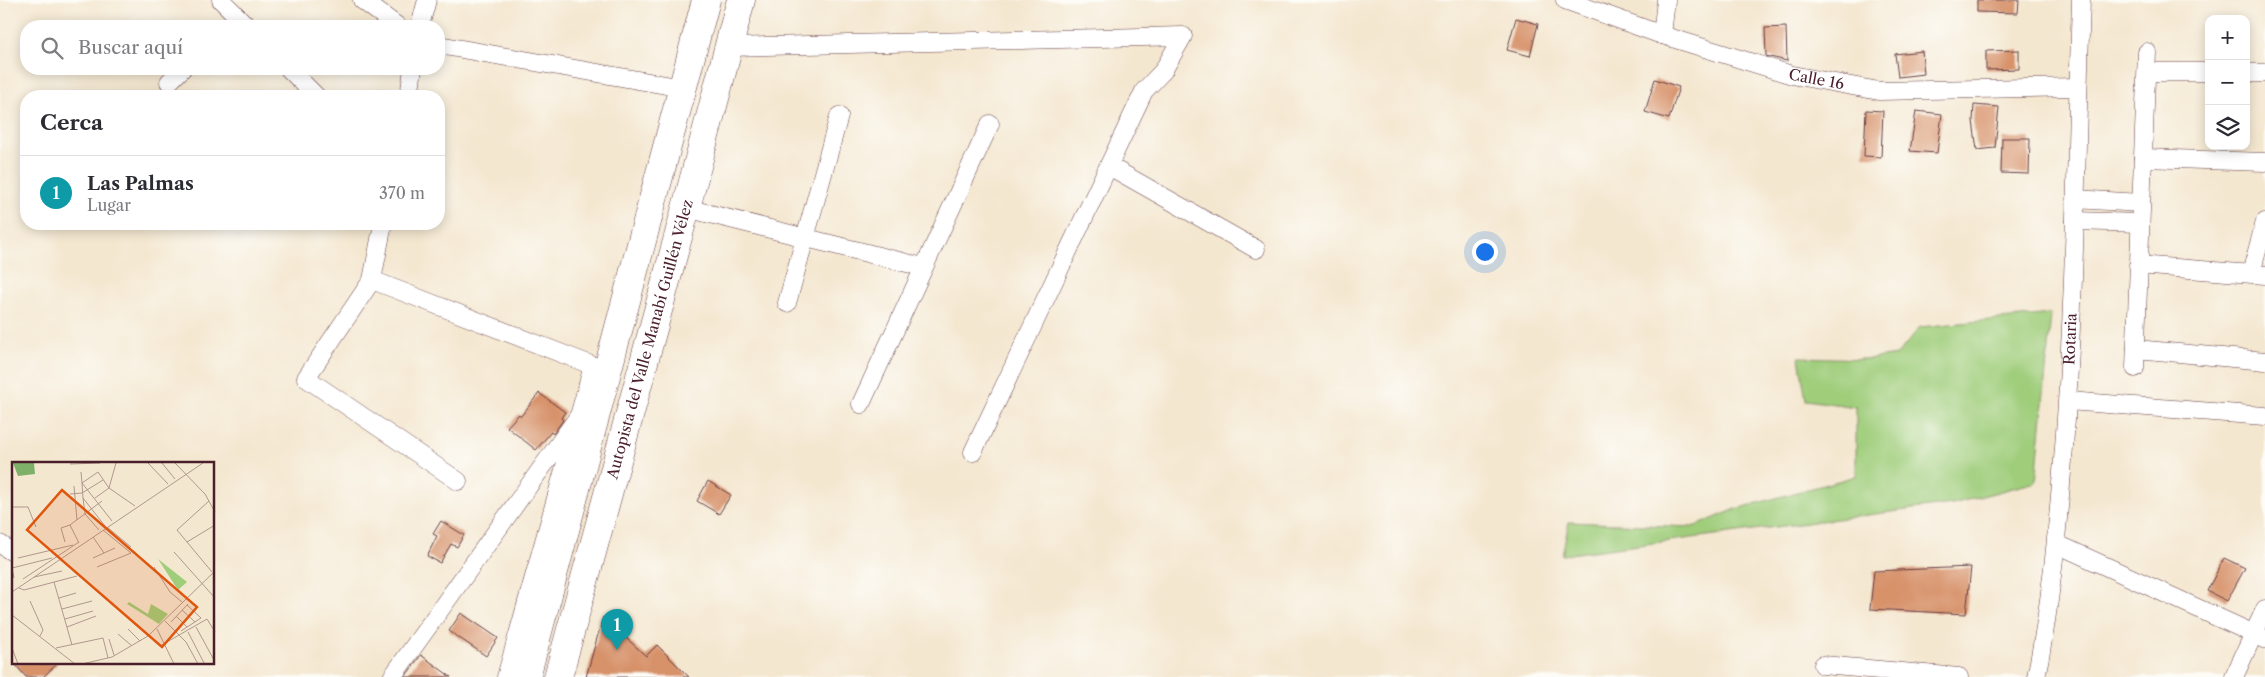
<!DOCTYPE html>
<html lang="es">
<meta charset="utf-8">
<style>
:root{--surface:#fff;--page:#f7f7f7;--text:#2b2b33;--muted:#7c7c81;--line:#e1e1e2;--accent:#2563eb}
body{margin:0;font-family:"Libre Caslon Text",serif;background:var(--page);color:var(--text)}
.controls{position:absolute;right:15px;top:15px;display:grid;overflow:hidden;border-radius:10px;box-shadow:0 2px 12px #0003}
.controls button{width:45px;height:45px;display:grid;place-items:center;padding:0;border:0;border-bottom:1px solid var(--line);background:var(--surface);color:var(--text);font:25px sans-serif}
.you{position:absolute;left:1484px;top:251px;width:18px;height:18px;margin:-12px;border:4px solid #fff;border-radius:50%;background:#1a73e8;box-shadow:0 0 0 8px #1a73e833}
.badge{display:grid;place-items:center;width:32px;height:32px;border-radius:50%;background:var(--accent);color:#fff;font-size:16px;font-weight:700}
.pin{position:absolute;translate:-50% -41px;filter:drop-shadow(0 1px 2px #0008)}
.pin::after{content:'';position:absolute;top:26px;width:18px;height:15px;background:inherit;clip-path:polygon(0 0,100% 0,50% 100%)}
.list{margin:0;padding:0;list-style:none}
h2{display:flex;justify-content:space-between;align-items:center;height:65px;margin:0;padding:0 20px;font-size:21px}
h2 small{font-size:16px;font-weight:400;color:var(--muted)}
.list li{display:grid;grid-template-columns:32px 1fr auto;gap:15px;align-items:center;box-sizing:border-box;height:75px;padding:0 20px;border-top:1px solid var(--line)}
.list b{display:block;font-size:19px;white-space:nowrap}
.list p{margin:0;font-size:16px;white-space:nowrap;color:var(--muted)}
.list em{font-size:16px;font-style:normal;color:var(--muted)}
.icon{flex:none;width:28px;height:28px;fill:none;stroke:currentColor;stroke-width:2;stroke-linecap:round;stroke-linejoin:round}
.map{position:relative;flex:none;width:2265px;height:677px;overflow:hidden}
.search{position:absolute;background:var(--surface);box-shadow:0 2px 12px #0003;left:20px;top:20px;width:425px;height:55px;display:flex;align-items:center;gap:12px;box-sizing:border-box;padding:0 18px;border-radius:20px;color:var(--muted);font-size:19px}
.panel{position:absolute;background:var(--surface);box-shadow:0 2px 12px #0003;left:20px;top:90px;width:425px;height:140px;border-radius:20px}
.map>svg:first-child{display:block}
.grass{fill:#9fcd7a;stroke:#747652}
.building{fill:#d7926b}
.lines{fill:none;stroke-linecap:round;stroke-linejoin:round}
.minor-casing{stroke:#643d44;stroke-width:19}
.primary-casing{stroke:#643d44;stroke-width:29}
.minor{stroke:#fff;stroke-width:18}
.primary{stroke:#fff;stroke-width:28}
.labels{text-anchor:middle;stroke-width:4;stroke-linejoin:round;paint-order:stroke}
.street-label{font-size:15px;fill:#4a1f2b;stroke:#fdfcf7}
.inset-road{fill:none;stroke:#b0978e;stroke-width:1}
.view{fill:#e0560e;fill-opacity:0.15;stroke:#e0560e;stroke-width:2.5}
.inset-edge{fill:none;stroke:#4a1f2b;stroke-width:2.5}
</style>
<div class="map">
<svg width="2265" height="677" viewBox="0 0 2265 677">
<rect width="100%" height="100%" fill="#fdfcf7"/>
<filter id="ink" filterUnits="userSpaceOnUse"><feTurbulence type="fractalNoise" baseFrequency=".02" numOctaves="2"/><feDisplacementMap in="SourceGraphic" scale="10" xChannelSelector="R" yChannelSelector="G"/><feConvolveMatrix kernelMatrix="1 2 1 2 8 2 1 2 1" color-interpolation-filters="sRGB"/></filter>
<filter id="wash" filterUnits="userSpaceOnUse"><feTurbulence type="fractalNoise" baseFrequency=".0096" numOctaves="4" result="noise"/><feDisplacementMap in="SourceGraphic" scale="20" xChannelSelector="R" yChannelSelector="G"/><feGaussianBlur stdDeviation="1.12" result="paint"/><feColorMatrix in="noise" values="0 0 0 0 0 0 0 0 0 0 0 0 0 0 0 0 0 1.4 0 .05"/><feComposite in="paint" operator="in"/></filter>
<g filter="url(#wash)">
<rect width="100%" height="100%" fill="#f4e7d0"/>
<path class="grass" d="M2051 314 2036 482 1952 504 1562 555 1569 522 1693 527 1736 509 1856 476V407L1806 400 1799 357 1867 359 1897 355 1920 327Z"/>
<g id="blocks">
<path class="building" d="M1977 0H2019L2018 13 1977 12Z
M1516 18 1538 24 1530 56 1507 50Z
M1786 27 1787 61 1766 56 1765 28Z
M2019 50V69L1986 70V51Z
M1922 51 1924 74 1898 77 1895 54Z
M1655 79 1679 87 1669 119 1645 112Z
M1974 105 1999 107 1995 148 1977 150 1973 121Z
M1866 110 1883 111 1881 157 1864 156Z
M1916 111 1942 114 1937 153 1910 151Z
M2002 138H2030L2029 174 2001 173Z
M539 393 565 412 561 418 563 420 553 434 551 432 536 450 507 427 519 414 521 416Z
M708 481 731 495 719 514 697 501Z
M441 521 464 535 457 547 451 544 440 563 427 556 437 536 433 534Z
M2224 558 2245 568 2227 601 2207 591Z
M1971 567 1966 614 1870 609 1874 571Z
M461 613 498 638 486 656 449 631Z
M603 617 646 656 657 645 689 677H586Z
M421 655 451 677H405Z
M14 663H58L43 677H26Z"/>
</g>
</g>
<g filter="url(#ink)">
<use href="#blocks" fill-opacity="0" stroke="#643d44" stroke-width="1"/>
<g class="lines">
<g class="minor-casing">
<g id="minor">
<path d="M221 0 247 26"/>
<path d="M362 0 397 26"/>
<path id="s1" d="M1565 0 1662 35 1792 75 1879 91 2078 87"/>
<path d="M420 26 427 0"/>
<path d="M1662 35 1666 0"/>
<path d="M439 45 683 88"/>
<path d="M728 47 1183 36 1163 71 1144 91 973 452"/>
<path d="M289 69 316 96"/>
<path d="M2147 72H2209"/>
<path d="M2246 73H2265"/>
<path d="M169 82 182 69"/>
<path d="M409 96 413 69"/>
<path d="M2143 158 2265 162"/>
<path d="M1109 166 1256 249"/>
<path d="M2075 199 2141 203"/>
<path d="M686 208 923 267"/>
<path d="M2075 221 2140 223"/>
<path d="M383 224 372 280 306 378 458 481"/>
<path d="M2138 265 2265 275"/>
<path d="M2251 273 2265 222"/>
<path d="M372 280 604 370"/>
<path d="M787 303 839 116"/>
<path d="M2136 349 2265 361"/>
<path d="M2135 368 2147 52"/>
<path d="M2068 401 2265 416"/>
<path d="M861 404 990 124"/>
<path d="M0 544 14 553"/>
<path d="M2057 544 2265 639"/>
<path d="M1823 665 1959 677"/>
<path d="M392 677 578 417 597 394"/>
<path d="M506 677 593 366"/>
<path id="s2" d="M2036 677C2051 605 2057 533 2063 460 2075 307 2076 153 2081 0"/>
<path d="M2234 677 2265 609"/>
</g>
</g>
<g class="primary-casing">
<g id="primary">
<path d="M526 677 706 0"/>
<path id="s3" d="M558 677 686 208 741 0"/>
</g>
</g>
<use href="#minor" class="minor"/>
<use href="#primary" class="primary"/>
</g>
</g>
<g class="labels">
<g class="street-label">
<text dy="5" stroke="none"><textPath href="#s1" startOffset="264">Calle 16</textPath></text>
<text dy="5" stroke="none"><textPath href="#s3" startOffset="350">Autopista del Valle Manabí Guillén Vélez</textPath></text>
<text dy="5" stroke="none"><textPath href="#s2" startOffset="340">Rotaria</textPath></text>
</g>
</g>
<g transform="translate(12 462)">
<rect width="202" height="202" fill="#f4e7d0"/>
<path d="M146 97 175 120 166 128ZM117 140 136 152 139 142 156 152 147 162 115 142Z" fill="#9fcd7a"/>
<path d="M1 1H22L23 12 6 14Z" fill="#7fb06a"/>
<path class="inset-road" d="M104 1 97 26 123 44M136 1 156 22M150 1 163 17M163 1 193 32 203 50M58 2 88 1M69 10 70 21 100 59M62 24 65 58M58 32 70 31 91 18M71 36 73 52 87 68M83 36 97 26 86 10 70 21 71 36 93 64M0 45H16L24 65M58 63 67 81M95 65 119 85M81 75 92 91M53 80 49 66 58 63 90 39M175 80 165 68 197 39M162 90 203 136M6 96 61 83M81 96 103 86M85 105 119 91 91 68M142 105 158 130 170 140M200 110 175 80 203 63M22 115 50 109M2 116 0 106 40 96M11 117 67 80M42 120 60 183M7 126 12 128 65 114M0 130 191 1M47 136 64 131M18 139 31 168 28 174M175 143 189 156M50 147 80 139M170 148 183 160M0 153 63 202M164 154 175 165M53 157 81 149M153 159 174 180 186 202M159 160 176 142M125 162 136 174M55 165 84 154M184 165 202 198M116 167 128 179M145 167 162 202M169 169 189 156M176 170 192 201M106 172 120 184M97 177 102 193M148 184 195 157 203 170M0 186 6 202M44 186 91 176 96 196M70 202 100 195 136 174 203 109"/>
<path class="view" d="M50 28 185 145 150 185 15 68Z"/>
<rect width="202" height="202" class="inset-edge"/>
</g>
</svg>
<div class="controls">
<button>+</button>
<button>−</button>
<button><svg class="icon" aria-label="layers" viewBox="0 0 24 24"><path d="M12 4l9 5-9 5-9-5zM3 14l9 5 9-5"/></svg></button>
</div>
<div class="you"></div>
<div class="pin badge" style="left:617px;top:650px;background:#0f9aa8">1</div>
<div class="search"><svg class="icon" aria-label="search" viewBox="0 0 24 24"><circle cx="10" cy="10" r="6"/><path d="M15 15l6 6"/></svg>Buscar aquí</div>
<section class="panel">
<h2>Cerca<small></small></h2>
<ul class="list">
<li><span class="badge" style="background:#0f9aa8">1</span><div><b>Las Palmas</b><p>Lugar</p></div><em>370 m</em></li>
</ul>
</section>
</div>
